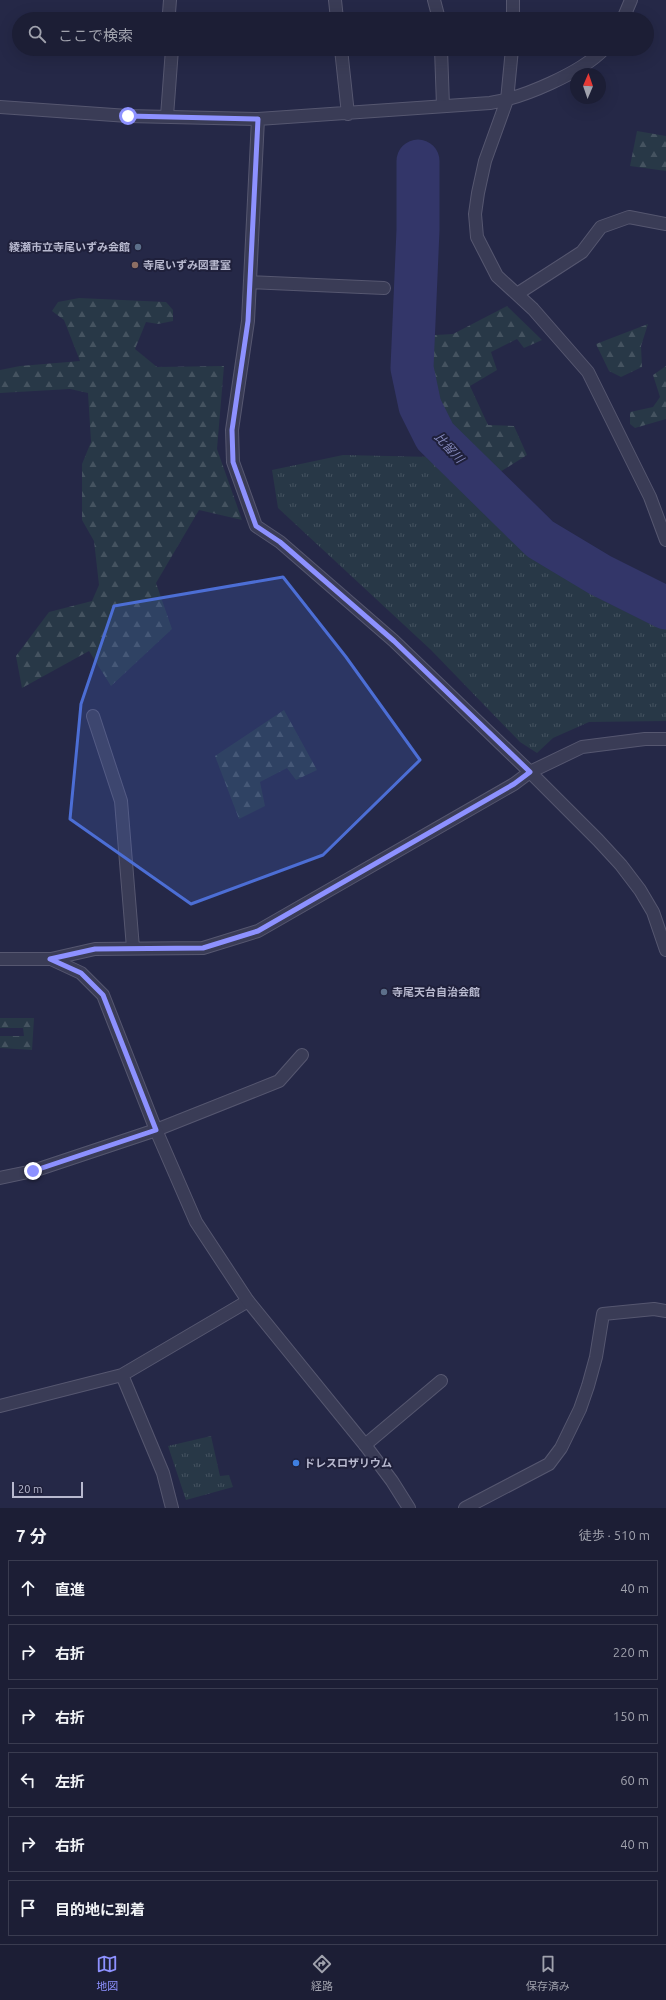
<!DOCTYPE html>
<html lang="ja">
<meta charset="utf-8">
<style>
:root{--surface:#1c1e35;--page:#25273d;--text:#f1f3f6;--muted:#a0a2ad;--line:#3a3c50;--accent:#8d91ff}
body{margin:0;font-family:Ubuntu,"Noto Sans JP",sans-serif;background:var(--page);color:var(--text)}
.compass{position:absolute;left:570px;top:68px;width:36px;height:36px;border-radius:50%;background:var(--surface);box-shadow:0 4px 16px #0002;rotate:2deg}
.scale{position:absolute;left:12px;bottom:10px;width:71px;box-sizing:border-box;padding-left:4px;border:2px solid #b8b9cf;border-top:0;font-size:11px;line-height:14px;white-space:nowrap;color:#b8b9cf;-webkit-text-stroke:3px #1f203b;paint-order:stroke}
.stop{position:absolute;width:12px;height:12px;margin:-9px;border:3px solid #8d91ff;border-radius:50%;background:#fff}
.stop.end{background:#8d91ff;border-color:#fff;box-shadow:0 1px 4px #0008}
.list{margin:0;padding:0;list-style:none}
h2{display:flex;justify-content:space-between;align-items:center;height:52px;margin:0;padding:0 16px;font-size:17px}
h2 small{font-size:13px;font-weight:400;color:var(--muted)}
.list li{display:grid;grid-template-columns:26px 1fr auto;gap:12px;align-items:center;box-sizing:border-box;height:56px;margin:0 8px 8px;padding:0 8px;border:1px solid var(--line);border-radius:0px}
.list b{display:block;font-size:15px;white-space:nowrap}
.list em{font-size:13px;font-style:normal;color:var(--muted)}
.icon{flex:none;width:22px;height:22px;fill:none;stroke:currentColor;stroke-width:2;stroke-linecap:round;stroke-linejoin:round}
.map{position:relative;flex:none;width:666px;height:1508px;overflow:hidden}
.search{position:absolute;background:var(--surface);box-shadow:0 4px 16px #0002;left:12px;right:12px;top:12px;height:44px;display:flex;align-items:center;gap:10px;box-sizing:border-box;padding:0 14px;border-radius:22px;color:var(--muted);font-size:15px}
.sheet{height:436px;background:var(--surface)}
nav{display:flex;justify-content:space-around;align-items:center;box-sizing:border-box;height:56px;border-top:1px solid var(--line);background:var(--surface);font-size:11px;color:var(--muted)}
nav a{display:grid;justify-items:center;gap:2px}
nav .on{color:var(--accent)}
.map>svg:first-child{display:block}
.grass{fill:url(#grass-tufts)}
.forest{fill:url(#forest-firs)}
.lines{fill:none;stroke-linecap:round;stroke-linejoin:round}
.river{stroke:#333669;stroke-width:43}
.service-casing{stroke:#565770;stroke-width:14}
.minor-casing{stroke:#565770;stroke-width:14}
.service{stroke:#3a3c56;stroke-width:12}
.minor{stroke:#3a3c56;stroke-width:12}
.route{stroke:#8d91ff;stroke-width:5}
.marked{fill:#4c6ed5;fill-opacity:0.2;stroke:#4c6ed5;stroke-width:3;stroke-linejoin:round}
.service-dot{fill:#5c6f8a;stroke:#1f203b;stroke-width:1.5}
.education-dot{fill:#8d6e63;stroke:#1f203b;stroke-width:1.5}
.shop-dot{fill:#3f7fe0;stroke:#1f203b;stroke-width:1.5}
.labels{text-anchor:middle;stroke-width:4;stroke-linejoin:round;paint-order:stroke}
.poi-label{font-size:11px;font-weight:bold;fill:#b8b9cf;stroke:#1f203b;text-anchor:start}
.water-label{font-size:12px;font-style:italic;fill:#8589bc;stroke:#1f203b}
</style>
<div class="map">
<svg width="666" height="1508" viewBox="0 0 666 1508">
<defs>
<pattern id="grass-tufts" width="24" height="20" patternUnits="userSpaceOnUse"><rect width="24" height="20" fill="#283847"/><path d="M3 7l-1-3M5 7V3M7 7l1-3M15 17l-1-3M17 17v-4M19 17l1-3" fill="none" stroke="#455360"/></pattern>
<pattern id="forest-firs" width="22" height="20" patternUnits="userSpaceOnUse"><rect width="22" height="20" fill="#283847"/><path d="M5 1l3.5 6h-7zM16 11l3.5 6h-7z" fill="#455360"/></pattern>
</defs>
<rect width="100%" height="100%" fill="#252847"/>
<path class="grass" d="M343 455 434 457 480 487 536 543 666 617V721L589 722 553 738 537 753 520 742 431 650 278 508 272 470Z
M211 1436 220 1476 229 1475 233 1487 186 1500 168 1446Z"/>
<path class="forest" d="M637 131 666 136V171L630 166Z
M79 298 166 302 173 310V321L158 324 146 322 135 349 157 367 224 366 217 449 242 520 199 510 156 583 172 629 111 686 89 651 22 688 16 656 49 612 92 601 99 585 94 541 82 520V464L91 442 88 393 70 389 0 393V370L20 366 80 361 64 320 52 311 58 302Z
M507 306 542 340 524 348 517 339 491 352 497 370 470 386 488 425 514 426 527 455 495 475 442 435 425 405 417 368 418 336 453 334Z
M648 324 641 346 642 367 621 377 609 371 596 344Z
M666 366V419L635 428 630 424V412L653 407 660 397 653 375Z
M284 710 317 770 296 780 287 768 260 782 265 806 239 819 215 756Z
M0 1018H34L32 1050 0 1048V1036H24L23 1028H0Z"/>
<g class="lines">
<path class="river" d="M418 161V230L412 368 420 406 435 436 540 539 600 575 666 608"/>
<g class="service-casing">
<path id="service" d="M170 0 169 13 171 19
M434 0 439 19
M441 49 443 106
M167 116 172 49
M0 1178 33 1171 156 1130 279 1081 302 1055
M122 1375 163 1473 172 1508
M0 1406 122 1375 248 1301
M365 1445 441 1381"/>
</g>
<g class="minor-casing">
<path id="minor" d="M335 0 337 19
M513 0V19
M623 19 631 0
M341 49 348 114
M512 49 507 100 485 161 478 193 475 214 477 237 497 276 533 309 588 372 650 497 666 540
M0 107 128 116 258 119 490 103C523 98 581 73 604 49
M258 119 248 321 232 430 233 462 256 526 280 542 394 641 530 772 598 840 621 865 640 890 653 912 666 950
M250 282 384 288
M517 294 582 252 601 227 629 217 666 224
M93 716 121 801 133 948
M0 959H51L95 949 203 948 258 931 514 784 530 772 582 747 645 739H666
M51 959 81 973 103 995 156 1130 196 1222 248 1301 365 1445 392 1481 409 1508
M465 1508 549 1464 561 1448 580 1409 588 1386 596 1357 603 1314 654 1309 666 1311"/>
</g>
<use href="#service" class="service"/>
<use href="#minor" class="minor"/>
</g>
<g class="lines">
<path class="route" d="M33 1171 156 1130 103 995 81 973 50 959 95 949 203 948 258 931 514 784 530 772 394 641 280 542 256 526 233 462 232 430 248 321 258 119 128 116"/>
</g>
<path class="marked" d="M283 577 346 657 420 760 323 855 191 904 70 819 81 704 114 606Z"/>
<g class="service-dot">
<circle cx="138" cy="247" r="4"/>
<circle cx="384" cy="992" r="4"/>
</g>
<circle class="education-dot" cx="135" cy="265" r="4"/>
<circle class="shop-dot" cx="296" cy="1463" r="4"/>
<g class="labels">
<g class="poi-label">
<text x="130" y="251" text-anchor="end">綾瀬市立寺尾いずみ会館</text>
<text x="143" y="269">寺尾いずみ図書室</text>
<text x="392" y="996">寺尾天台自治会館</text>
<text x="304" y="1467">ドレスロザリウム</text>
</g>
<g class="water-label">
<text transform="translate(449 448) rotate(47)" y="4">比留川</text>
</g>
</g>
</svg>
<svg class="compass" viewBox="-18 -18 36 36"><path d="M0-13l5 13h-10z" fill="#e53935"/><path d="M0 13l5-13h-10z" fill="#a0a2ad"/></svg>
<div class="scale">20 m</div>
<div class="stop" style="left:128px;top:116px"></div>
<div class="stop end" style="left:33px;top:1171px"></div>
<div class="search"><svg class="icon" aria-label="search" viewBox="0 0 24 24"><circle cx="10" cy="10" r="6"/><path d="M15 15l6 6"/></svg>ここで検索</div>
</div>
<section class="sheet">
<h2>7 分<small>徒歩 · 510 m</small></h2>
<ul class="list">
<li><svg class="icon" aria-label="ahead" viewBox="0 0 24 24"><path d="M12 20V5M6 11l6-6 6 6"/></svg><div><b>直進</b></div><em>40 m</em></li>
<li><svg class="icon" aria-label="right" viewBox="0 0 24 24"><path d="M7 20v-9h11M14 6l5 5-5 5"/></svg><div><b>右折</b></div><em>220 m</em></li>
<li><svg class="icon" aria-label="right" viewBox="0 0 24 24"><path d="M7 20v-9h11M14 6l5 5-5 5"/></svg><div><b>右折</b></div><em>150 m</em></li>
<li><svg class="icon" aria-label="left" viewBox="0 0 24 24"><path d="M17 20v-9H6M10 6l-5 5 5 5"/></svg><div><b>左折</b></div><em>60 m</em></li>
<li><svg class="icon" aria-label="right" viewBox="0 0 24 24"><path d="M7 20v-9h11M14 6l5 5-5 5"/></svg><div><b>右折</b></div><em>40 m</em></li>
<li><svg class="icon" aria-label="arrive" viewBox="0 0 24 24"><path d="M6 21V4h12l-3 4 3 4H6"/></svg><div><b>目的地に到着</b></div></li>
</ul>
</section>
<nav>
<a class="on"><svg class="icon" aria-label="map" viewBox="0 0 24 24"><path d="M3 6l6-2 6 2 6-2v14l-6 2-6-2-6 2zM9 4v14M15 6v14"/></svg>地図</a>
<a><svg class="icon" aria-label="directions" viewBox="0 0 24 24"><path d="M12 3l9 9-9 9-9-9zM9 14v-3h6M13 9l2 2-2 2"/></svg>経路</a>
<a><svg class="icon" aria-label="saved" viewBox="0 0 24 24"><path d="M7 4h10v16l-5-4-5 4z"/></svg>保存済み</a>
</nav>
